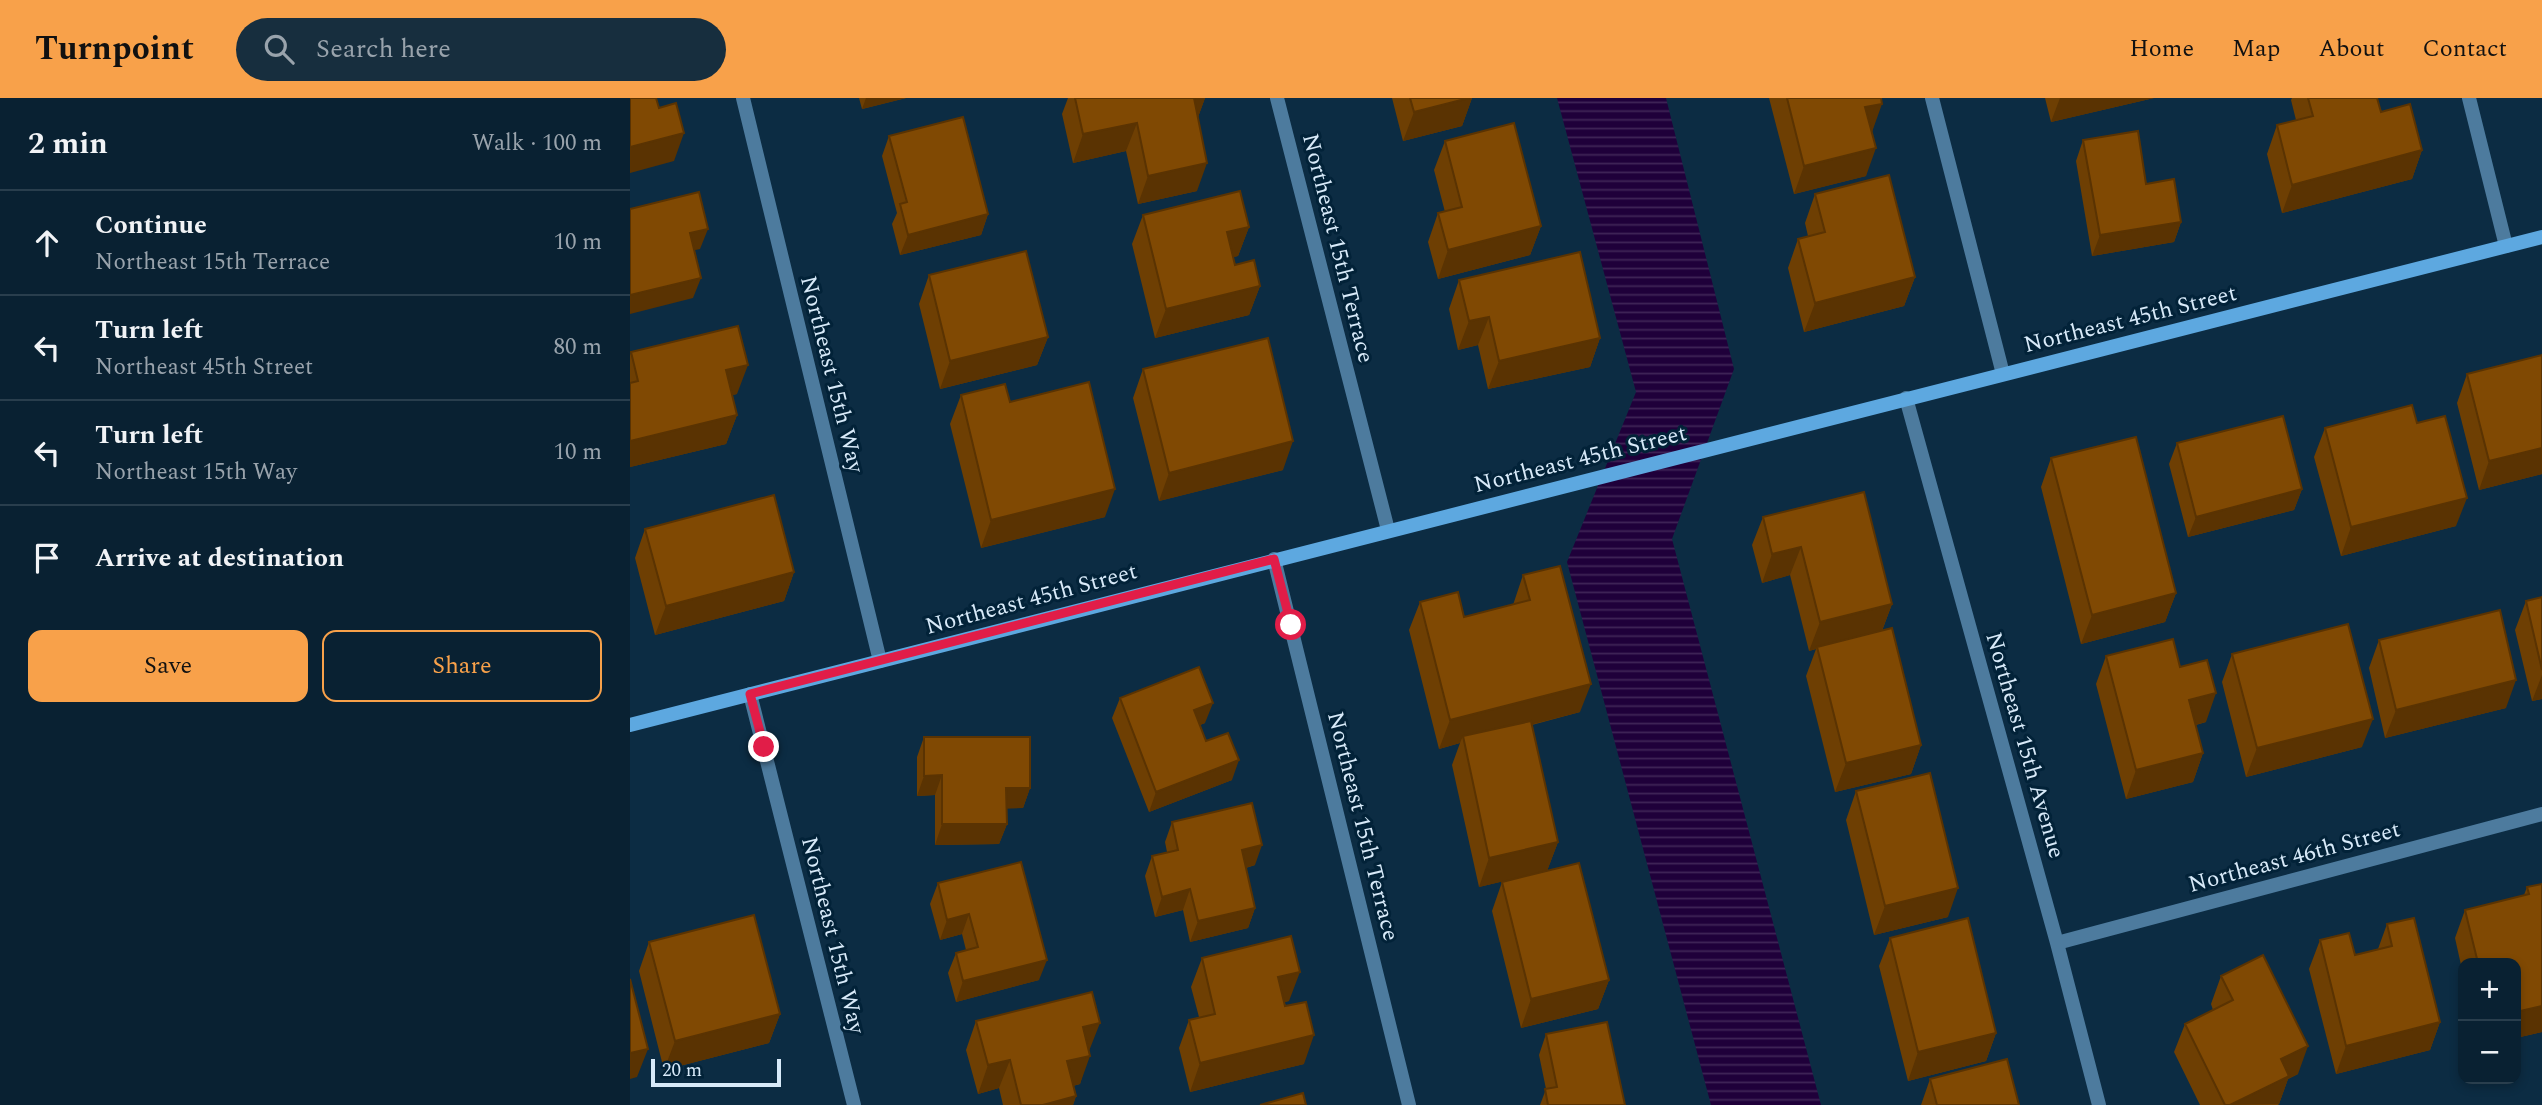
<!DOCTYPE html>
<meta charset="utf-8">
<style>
:root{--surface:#092132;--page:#172e3e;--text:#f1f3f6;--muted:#99a3ac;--line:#293e4d;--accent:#f8a14a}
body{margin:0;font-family:Spectral,serif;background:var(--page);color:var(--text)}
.controls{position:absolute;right:21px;bottom:21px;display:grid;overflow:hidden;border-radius:14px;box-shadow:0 4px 10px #0003}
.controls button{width:63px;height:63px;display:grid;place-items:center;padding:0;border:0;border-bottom:2px solid var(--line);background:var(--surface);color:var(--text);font:35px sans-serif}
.scale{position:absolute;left:21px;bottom:18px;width:130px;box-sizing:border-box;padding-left:7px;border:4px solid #d8eaf9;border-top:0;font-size:19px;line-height:24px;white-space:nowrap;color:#d8eaf9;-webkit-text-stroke:5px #022238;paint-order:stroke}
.stop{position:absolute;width:21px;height:21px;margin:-16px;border:5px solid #e11d48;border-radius:50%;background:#fff}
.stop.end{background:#e11d48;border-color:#fff;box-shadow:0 2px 7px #0008}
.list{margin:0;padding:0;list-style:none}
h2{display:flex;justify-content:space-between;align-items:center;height:91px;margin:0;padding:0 28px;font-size:30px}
h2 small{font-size:23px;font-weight:400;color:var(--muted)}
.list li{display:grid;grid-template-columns:46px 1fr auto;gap:21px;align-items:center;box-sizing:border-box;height:105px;padding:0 28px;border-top:2px solid var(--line)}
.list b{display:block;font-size:26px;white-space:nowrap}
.list p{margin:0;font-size:23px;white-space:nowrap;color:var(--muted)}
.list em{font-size:23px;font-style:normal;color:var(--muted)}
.actions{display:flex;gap:14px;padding:21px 28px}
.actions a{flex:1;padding:16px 0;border:2px solid var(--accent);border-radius:14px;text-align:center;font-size:24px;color:var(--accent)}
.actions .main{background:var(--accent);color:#111}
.icon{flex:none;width:38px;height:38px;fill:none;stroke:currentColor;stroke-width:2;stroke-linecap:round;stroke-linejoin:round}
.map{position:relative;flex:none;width:1912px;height:1007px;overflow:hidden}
header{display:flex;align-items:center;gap:42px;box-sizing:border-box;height:98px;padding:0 35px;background:var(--accent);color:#111}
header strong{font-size:33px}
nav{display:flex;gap:38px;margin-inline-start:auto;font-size:24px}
.search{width:490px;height:63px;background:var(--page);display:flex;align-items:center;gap:18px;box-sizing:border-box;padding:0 24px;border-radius:38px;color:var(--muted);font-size:26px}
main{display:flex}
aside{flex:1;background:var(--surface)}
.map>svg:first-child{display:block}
.water{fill:url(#water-rules)}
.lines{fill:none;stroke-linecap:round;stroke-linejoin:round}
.street{stroke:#4d7b9e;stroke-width:14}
.secondary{stroke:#5da8e0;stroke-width:14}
.wall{fill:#6e3f03}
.shaded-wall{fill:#5a3302}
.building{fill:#804903;stroke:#5a3302;stroke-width:2}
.route{stroke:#e11d48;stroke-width:9}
.labels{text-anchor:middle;stroke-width:6;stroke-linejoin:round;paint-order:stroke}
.street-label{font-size:23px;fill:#d8eaf9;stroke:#022238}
</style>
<header>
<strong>Turnpoint</strong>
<div class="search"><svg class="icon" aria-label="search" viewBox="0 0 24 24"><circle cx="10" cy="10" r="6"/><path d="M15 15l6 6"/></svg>Search here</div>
<nav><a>Home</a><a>Map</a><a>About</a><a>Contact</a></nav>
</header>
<main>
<aside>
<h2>2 min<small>Walk · 100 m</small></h2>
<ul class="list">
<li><svg class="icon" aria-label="ahead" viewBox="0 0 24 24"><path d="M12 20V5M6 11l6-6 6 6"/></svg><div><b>Continue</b><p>Northeast 15th Terrace</p></div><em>10 m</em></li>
<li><svg class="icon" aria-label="left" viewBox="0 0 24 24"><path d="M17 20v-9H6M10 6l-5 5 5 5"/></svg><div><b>Turn left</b><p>Northeast 45th Street</p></div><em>80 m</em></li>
<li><svg class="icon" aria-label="left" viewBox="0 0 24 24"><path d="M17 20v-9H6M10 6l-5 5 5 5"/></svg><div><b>Turn left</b><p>Northeast 15th Way</p></div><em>10 m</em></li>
<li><svg class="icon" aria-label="arrive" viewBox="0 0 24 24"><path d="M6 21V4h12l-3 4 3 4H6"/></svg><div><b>Arrive at destination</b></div></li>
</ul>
<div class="actions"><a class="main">Save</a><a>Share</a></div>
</aside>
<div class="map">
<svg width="1912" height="1007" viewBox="0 0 1912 1007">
<defs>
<pattern id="water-rules" width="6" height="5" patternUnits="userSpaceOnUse" patternTransform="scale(1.75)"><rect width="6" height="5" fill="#1f003a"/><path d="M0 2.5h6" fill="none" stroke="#3f2557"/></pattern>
</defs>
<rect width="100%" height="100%" fill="#0c2c43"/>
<path class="water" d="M927 0H1036L1104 271 1042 441 1191 1007H1081L937 464 1006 294Z"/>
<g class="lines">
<path class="street" d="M113 0 250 563
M647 0 758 432
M1302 0 1373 276
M1839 0 1876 148
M1276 300 1427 845 1469 1007
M644 461 779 1007
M120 596 224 1007
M1427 845 1912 716"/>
<path class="secondary" d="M0 627 1912 139"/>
</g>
<path class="wall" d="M229 0H276L232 11Z
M438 0H575L568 19 567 93 508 106 496 53 443 65 432 16Z
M762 0H842L832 28 773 43Z
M1139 0H1251L1242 34 1236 78 1164 96Z
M1415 0H1524L1421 24Z
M1662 0H1747L1751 14 1792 52 1782 81 1652 115 1637 56 1647 27 1666 22 1661 2Z
M259 38 358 116 351 137 270 157 262 126 267 115 252 58Z
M1453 42 1516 86 1551 124 1544 144 1462 158 1446 63Z
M815 43 911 128 900 157 808 181 798 144 808 115 815 114 804 72Z
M1185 96 1285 179 1274 208 1174 234 1158 170 1168 141 1178 138 1175 125Z
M513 117 619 129 608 158 603 159 605 167 630 188 619 217 525 240 502 146Z
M299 177 418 239 407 267 310 291 289 206Z
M829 182 970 240 960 269 858 291 848 247 828 252 819 211Z
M1 254 107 296 102 297 107 317 96 346 0 369V257Z
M1912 257V376L1849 392 1827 305 1837 276Z
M513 271 653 372 529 403 503 300Z
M331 297 380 304 475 419 351 450 320 326Z
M1787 325 1826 428 1711 458 1684 359 1695 330Z
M1547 345 1672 391 1664 412 1558 439 1539 366Z
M1421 360 1546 495 1535 524 1451 546 1411 389Z
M1133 419 1262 506 1252 533 1291 647 1281 676 1205 694 1176 578 1186 551 1179 553 1160 477 1132 485 1122 447Z
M15 431 164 474 154 503 25 537 5 460Z
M893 477 950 614 902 627 928 744 917 773 979 882 968 911 891 930 862 813 872 784 915 773 849 789 822 667 830 645 809 651 779 532 790 504 834 519 883 507Z
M1912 499V601L1902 603 1885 532 1896 503Z
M1749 542 1876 610 1755 640 1739 570Z
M1602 556 1732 649 1616 679 1592 584Z
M1476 558 1550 569 1576 624 1566 627 1573 655 1563 684 1496 701 1466 586Z
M490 600 575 625 570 627 576 643 602 682 519 714 482 620Z
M294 639 400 690 393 710H376L377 726 369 746 305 747V697L287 698V659Z
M1226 693 1318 819 1244 837 1216 722Z
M542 724 625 767 616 770 625 810 618 830 560 844 553 812 525 819 515 778 522 758 537 754 535 744Z
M308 785 409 882 326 904 318 875 326 855 336 852 332 836 310 842 300 806Z
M1912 786V934L1886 940V865H1833V876L1825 840 1835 812 1894 797 1897 789Z
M1757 826 1810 924 1800 952 1706 976 1679 871 1690 842 1725 857 1748 851Z
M1260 840 1366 935 1356 963 1278 983 1249 868Z
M19 844 150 916 139 945 34 972 9 873Z
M572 860 659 903 654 904 674 966 560 994 549 950 559 922 569 919 561 889Z
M1591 878 1668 976 1658 981 1649 1006 1648 1007H1570L1544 954 1555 926 1583 912 1581 906Z
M346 923 459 954 450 986 443 988 446 998 443 1007H373L369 990 348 996 336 952Z
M916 936 995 1007H910L916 991 909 957Z
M1300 981 1389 1007H1291Z"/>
<path class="shaded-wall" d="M236 0H276L232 11Z
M561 0H575L567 22Z
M839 0H842L832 28 773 43 784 14Z
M1430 0H1524L1421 24Z
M1252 6 1242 34 1235 9Z
M507 25 496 53 443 65 453 36Z
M54 35 44 63 0 75V49Z
M1246 50 1236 78 1164 96 1174 68Z
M1792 52 1782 81 1652 115 1662 87Z
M577 65 567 93 508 106 518 78Z
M358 116 351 137 270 157 278 137Z
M1551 124 1544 144 1462 158 1470 137Z
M911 128 900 157 808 181 818 152Z
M619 129 608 158 586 163 597 134Z
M78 131 70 151 52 155 60 135Z
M1285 179 1274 208 1174 234 1185 205Z
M71 180 63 200 0 216V197Z
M630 188 619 217 525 240 536 211Z
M859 219 848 247 828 252 839 223Z
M418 239 407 267 310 291 320 263Z
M970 240 960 269 858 291 869 263Z
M118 267 107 296 85 301 96 272Z
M107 317 96 346 0 369V343Z
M663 343 653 372 529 403 539 375Z
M1912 350V376L1849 392 1859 363Z
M485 391 475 419 351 450 361 422Z
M1672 391 1664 412 1558 439 1566 419Z
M1837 400 1826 428 1711 458 1721 429Z
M1171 449 1160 477 1132 485 1142 456Z
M164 474 154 503 25 537 36 508Z
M1546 495 1535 524 1451 546 1462 517Z
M1262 506 1251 535 1187 549 1186 551 1179 553 1190 524Z
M1912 577V601L1902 603Z
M1886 582 1876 610 1755 640 1766 612Z
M961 586 950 614 834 644 833 638 830 645 809 651 820 622Z
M1586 595 1576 624 1549 631 1559 602Z
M583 605 575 625 557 632 564 612Z
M1743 621 1732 649 1616 679 1627 650Z
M1291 647 1281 676 1205 694 1216 665Z
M1573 655 1563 684 1496 701 1506 672Z
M609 662 602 682 519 714 526 694Z
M312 677 305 697 287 698 294 678Z
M376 690H400L393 710 369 711Z
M312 726H377L369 746 305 747Z
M928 744 917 773 849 789 859 760Z
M632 747 625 767 605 773 612 752Z
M1328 790 1318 819 1244 837 1255 808Z
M560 791 553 812 525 819 532 799Z
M625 810 618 830 560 844 568 823Z
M339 816 332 836 310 842 317 822Z
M417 862 409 882 326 904 333 883Z
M670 874 659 903 637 908 648 879Z
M979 882 968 911 891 930 901 901Z
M1912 908V934L1886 940V914Z
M150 916 139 945 34 972 45 943Z
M1810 924 1800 952 1706 976 1716 948Z
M470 925 459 953 453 929Z
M1366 935 1356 963 1278 983 1288 954Z
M684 937 674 966 560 994 570 965Z
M1678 948 1668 976 1658 981 1649 1006 1600 1007 1651 961Z
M18 951 7 979 0 981V955Z
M460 958 450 986 426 992 437 963Z
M380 962 369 990 348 996 358 967Z
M446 998 443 1007H413Z"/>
<path class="building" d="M0 0H26L29 10 46 5 54 35 0 49Z
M445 0H564L577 65 518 78 507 25 453 36Z
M780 0H839L784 14Z
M1157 0H1251L1252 6 1235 9 1246 50 1174 68Z
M1678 0H1747L1751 14 1780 6 1792 52 1662 87 1647 27 1683 18Z
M333 19 358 116 278 137 270 106 277 104 259 38Z
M884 25 911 128 818 152 808 115 832 109 815 43Z
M1508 33 1516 86 1544 81 1551 124 1470 137 1453 42Z
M1259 77 1285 179 1185 205 1168 141 1195 134 1185 96Z
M610 93 619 129 597 134 605 167 624 162 630 188 536 211 513 117Z
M69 94 78 131 60 135 71 180 0 197V111Z
M396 153 418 239 320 263 299 177Z
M950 154 970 240 869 263 859 219 839 223 829 182Z
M108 228 118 267 96 272 107 317 0 343V285L8 283 1 254Z
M638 240 663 343 539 375 513 271Z
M1912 257V350L1859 363 1837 276Z
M459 284 485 391 361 422 331 297 375 286 380 304Z
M1782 307 1787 325 1815 318 1837 400 1721 429 1695 330Z
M1653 318 1672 391 1566 419 1547 345Z
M1506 339 1546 495 1462 517 1421 360Z
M1234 394 1262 506 1190 524 1171 449 1142 456 1133 419Z
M144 397 164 474 36 508 15 431Z
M930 468 961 586 820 622 790 504 828 494 834 519 900 502 893 477Z
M1912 499V572L1896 503Z
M1870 512 1886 582 1766 612 1749 542Z
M1718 526 1743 621 1627 650 1602 556Z
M1262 530 1291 647 1216 665 1187 549Z
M1543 541 1550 569 1577 562 1586 595 1559 602 1573 655 1506 672 1476 558Z
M569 569 583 605 564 612 576 643 598 635 609 662 526 694 490 600Z
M901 623 928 744 859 760 833 638Z
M294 639H400V690H376L377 726H312V677L294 678Z
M1300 675 1328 790 1255 808 1226 693Z
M622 705 632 747 612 752 625 810 568 823 560 791 532 799 522 758 548 752 542 724Z
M391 764 417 862 333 883 326 855 348 849 339 816 317 822 308 785Z
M949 765 979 882 901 901 872 784Z
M1912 786V908L1886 914V865H1848L1835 812 1899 796 1897 789Z
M124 817 150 916 45 943 19 844Z
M1338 820 1366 935 1288 954 1260 840Z
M1784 820 1810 924 1716 948 1690 842 1719 835 1725 857 1762 848 1757 826Z
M661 838 670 874 648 879 655 908 676 904 684 937 570 965 559 922 585 916 572 860Z
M1633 857 1678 948 1651 961 1659 978 1600 1007H1595L1555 926 1603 902 1591 878Z
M0 881 18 951 0 955Z
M462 894 470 925 453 929 460 958 437 963 446 998 413 1007H391L380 962 358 967 346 923Z
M977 924 995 1007H918L915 991 927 989 916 936Z
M1377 961 1389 1007H1307L1300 981Z
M673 995 676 1007H630Z"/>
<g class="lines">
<path class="route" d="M134 649 120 596 644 461 661 527"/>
</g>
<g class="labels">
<g class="street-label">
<text transform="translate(709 150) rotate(76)" y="8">Northeast 15th Terrace</text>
<text transform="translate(1500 220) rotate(-14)" y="8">Northeast 45th Street</text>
<text transform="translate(203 276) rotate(76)" y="8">Northeast 15th Way</text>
<text transform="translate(950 360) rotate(-14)" y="8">Northeast 45th Street</text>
<text transform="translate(401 500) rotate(-15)" y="8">Northeast 45th Street</text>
<text transform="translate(1396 647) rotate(74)" y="8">Northeast 15th Avenue</text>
<text transform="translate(734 728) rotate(76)" y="8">Northeast 15th Terrace</text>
<text transform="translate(1664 758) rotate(-15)" y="8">Northeast 46th Street</text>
<text transform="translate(204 837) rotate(76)" y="8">Northeast 15th Way</text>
</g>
</g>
</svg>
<div class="controls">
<button>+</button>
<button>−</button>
</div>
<div class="scale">20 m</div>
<div class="stop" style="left:661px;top:527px"></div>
<div class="stop end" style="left:134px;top:649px"></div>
</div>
</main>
